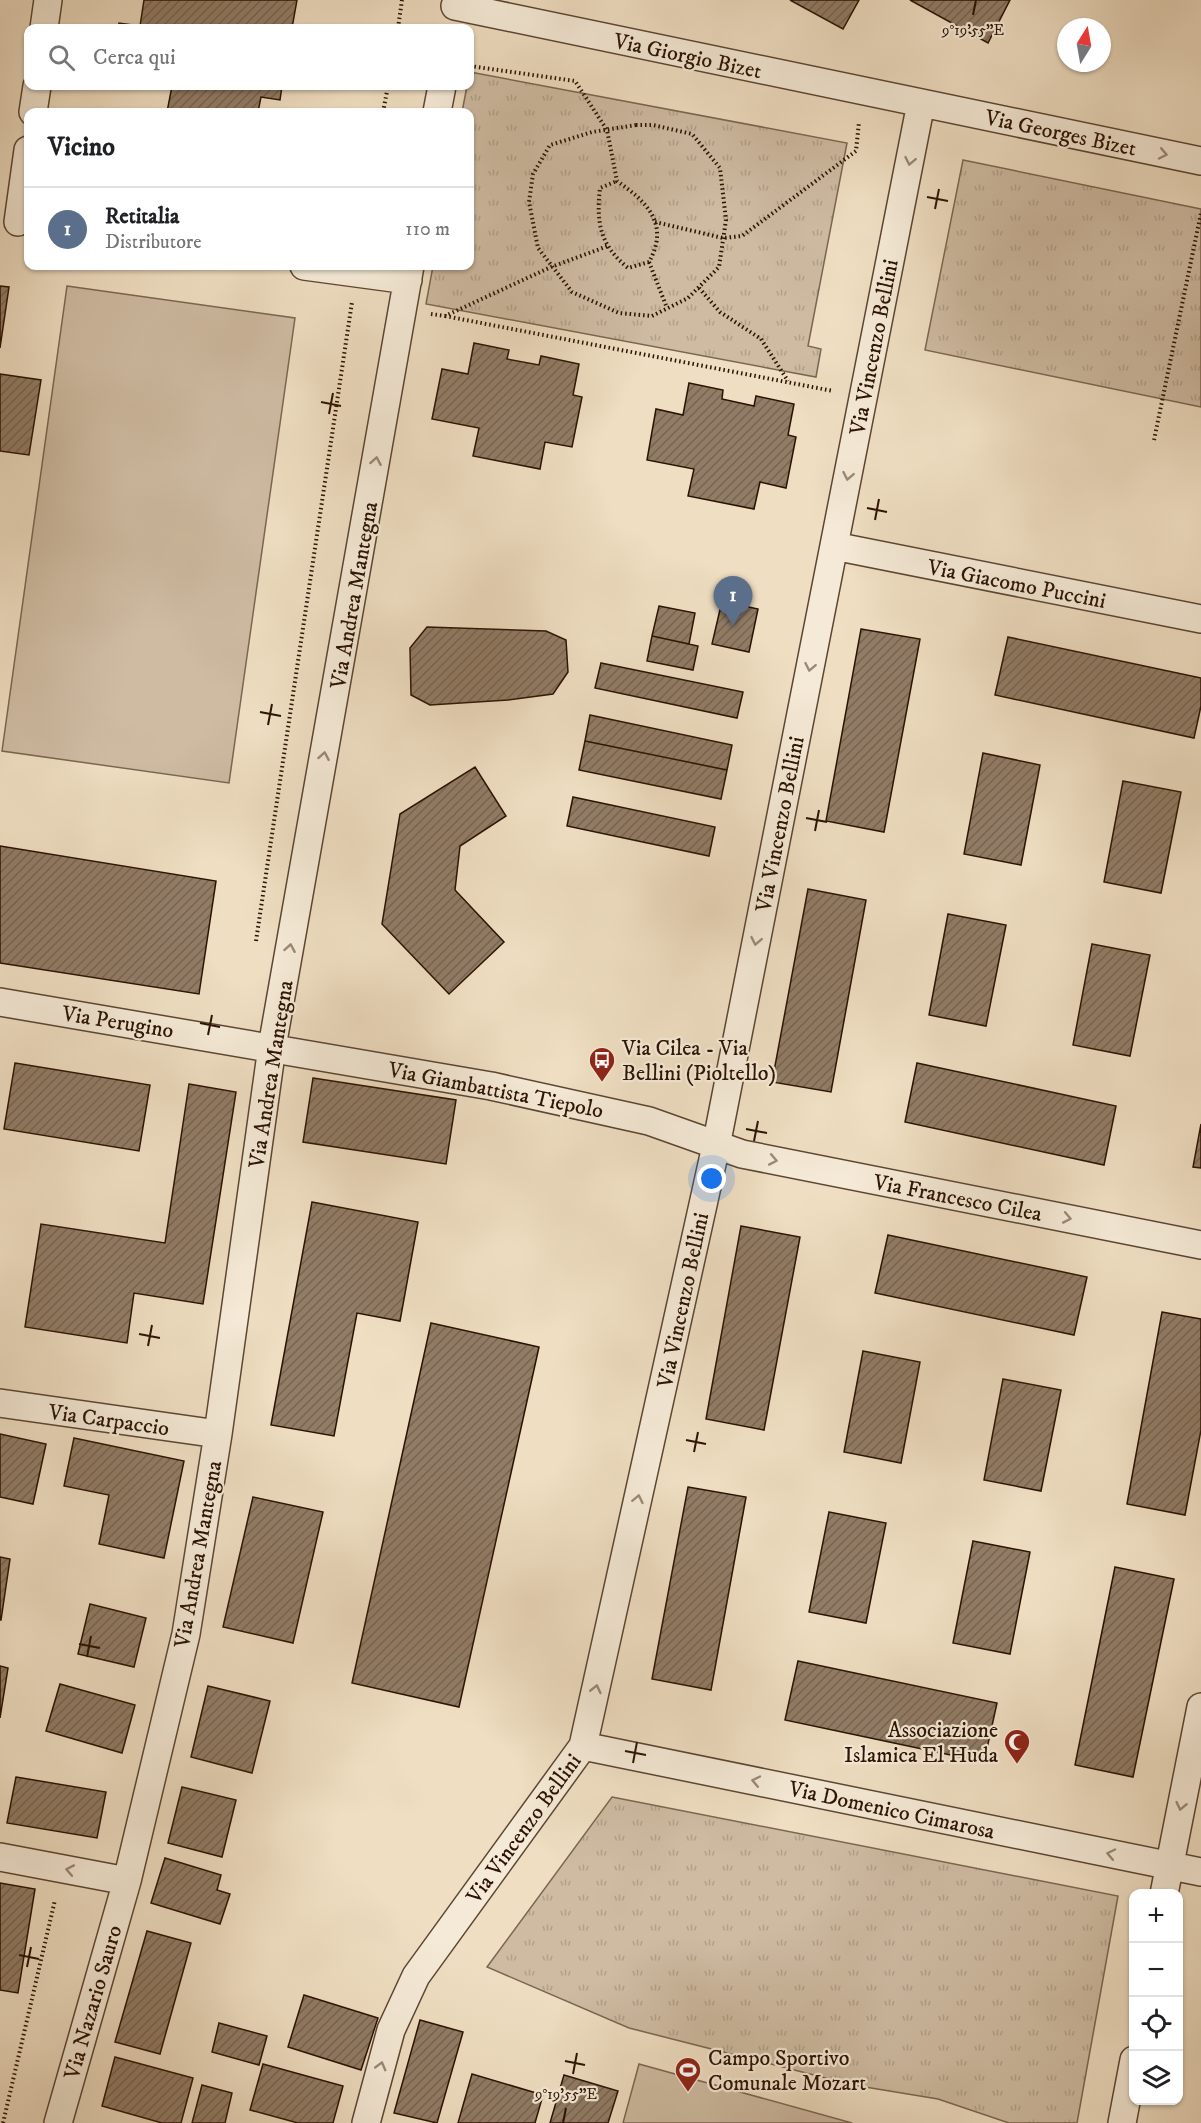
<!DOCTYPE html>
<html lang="it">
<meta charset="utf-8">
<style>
:root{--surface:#fff;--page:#f6f6f6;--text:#202124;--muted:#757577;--line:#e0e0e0;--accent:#8f2418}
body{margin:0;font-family:"IM FELL DW Pica",serif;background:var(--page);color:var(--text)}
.controls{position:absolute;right:18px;bottom:18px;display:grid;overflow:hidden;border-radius:12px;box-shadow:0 2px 4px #0004}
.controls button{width:54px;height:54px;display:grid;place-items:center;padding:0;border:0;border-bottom:2px solid var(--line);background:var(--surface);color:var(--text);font:30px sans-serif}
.compass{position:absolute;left:1057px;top:18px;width:54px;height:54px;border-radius:50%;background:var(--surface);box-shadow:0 2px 4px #0004;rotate:11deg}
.you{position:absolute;left:712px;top:1179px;width:21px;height:21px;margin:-15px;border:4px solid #fff;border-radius:50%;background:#1a73e8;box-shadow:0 0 0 9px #1a73e833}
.badge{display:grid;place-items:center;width:39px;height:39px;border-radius:50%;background:var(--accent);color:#fff;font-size:20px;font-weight:700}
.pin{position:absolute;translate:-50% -50px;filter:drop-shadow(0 2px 3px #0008)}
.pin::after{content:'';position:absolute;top:32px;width:21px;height:18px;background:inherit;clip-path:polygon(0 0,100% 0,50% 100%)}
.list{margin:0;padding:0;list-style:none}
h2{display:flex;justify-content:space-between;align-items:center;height:78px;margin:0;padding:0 24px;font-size:26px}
h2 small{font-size:20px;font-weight:400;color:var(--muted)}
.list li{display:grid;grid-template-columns:39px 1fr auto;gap:18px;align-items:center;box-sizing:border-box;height:84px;padding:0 24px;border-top:2px solid var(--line)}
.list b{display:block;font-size:22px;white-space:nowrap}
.list p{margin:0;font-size:20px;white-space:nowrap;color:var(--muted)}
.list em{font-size:20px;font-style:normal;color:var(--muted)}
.icon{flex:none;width:33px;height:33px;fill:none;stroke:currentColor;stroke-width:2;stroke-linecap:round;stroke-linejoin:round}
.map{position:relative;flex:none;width:1201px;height:2123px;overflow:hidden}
.search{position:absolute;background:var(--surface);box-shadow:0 2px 4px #0004;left:24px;top:24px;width:450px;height:66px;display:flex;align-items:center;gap:15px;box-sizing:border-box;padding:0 21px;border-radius:12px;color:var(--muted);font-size:22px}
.panel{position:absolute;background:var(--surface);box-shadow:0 2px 4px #0004;left:24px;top:108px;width:450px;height:162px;border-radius:12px}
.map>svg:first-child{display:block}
.grass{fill:#cebba2;stroke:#7c6652;stroke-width:1.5}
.park{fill:url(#park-tufts);stroke:#7c6652;stroke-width:1.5}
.building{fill:url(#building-hatch);stroke:#2b1203;stroke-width:1.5}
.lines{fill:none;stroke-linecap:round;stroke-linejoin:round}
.minor-casing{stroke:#5c4533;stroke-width:30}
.path{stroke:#2b1203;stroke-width:4;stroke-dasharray:1.5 3;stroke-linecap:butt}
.minor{stroke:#f5ead7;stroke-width:27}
.oneway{stroke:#9a8978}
.ticks{fill:none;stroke:#2b1203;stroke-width:2}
.labels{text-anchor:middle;stroke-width:4.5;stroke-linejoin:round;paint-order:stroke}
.street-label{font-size:22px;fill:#2b1203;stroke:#f5ead7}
.poi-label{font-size:22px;fill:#2b1203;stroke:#f5ead7;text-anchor:start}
.ticks-label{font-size:15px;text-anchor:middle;fill:#2b1203;stroke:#f5ead7;stroke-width:4.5;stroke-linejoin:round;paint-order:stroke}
</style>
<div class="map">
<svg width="1201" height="2123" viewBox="0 0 1201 2123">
<defs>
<pattern id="park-tufts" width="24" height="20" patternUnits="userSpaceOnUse" patternTransform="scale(1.5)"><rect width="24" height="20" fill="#cebba2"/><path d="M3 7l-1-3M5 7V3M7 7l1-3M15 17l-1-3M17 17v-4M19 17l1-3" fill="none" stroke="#b1a08a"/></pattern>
<pattern id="building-hatch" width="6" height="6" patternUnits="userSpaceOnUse" patternTransform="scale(1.5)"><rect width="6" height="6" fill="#917c66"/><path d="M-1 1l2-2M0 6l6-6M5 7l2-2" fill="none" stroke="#776452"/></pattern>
</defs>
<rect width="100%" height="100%" fill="#efdec2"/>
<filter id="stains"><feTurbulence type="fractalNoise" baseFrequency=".00333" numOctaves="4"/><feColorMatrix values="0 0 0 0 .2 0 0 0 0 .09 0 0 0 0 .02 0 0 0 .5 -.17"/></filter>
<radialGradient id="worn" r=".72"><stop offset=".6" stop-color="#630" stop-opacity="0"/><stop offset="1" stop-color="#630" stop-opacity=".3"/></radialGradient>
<path class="grass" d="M67 286 295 318 229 783 2 751Z
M639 2064 852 2123H623Z"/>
<path class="park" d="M470 72 847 143 808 346 821 349 816 377 426 304 433 266H470V112H462L467 86H470Z
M963 160 1201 209V407L925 350Z
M612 1797 1118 1896 1077 2123H1009L938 2099 853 2085 629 2028 487 1967Z"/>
<path class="building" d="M144 0H297L292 28H118L119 23 140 26Z
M790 0H859L843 29Z
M910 0H1010L988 43Z
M172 86H282L280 100 261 97 258 112H167Z
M0 286 9 287 0 348Z
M474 343 509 350 507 359 539 365 541 356 579 364 573 395 582 397 572 447 545 442 540 469 473 456 479 428 432 419 442 369 468 374Z
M0 374 41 380 29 455 0 451Z
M689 383 723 390 722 399 754 406 756 396 794 404 788 435 796 437 786 488 760 482 754 509 688 496 694 469 647 460 656 409 683 415Z
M722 601 758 609 749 652 712 644Z
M659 606 695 613 689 644 652 636Z
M427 627 546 631 566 640 568 672 553 694 508 700 430 705 411 695 410 648Z
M861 629 920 639 884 832 826 821Z
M652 636 698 646 693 670 647 661Z
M1008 637 1201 678V706L1194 738 995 695Z
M601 663 743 692 737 718 595 688Z
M590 715 732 745 727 770 585 741Z
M585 741 727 770 721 799 579 770Z
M983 753 1040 765 1021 865 964 854Z
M475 767 506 816 460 846 455 890 504 942 449 994 382 924 400 814Z
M1123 781 1181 792 1161 893 1104 882Z
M573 797 715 827 709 856 567 826Z
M0 846 216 881 199 994 0 963Z
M808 889 866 900 831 1092 772 1082Z
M948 914 1006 925 986 1026 929 1015Z
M1092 944 1150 955 1130 1056 1073 1045Z
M15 1063 150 1085 139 1151 4 1129Z
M917 1063 1116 1106 1104 1165 905 1122Z
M313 1078 456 1100 446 1164 303 1142Z
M189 1084 236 1092 203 1304 134 1293 127 1343 25 1327 41 1224 165 1243Z
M1201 1124V1168L1193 1167Z
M312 1202 418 1222 400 1321 357 1313 334 1436 271 1425Z
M741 1226 800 1237 764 1430 706 1419Z
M888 1235 1087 1277 1074 1335 875 1293Z
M1162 1312 1201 1319V1430L1185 1515 1127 1504Z
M431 1323 539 1347 459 1707 352 1683Z
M863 1351 920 1362 901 1463 844 1452Z
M1003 1379 1061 1390 1041 1491 984 1480Z
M0 1434 46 1444 33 1504 0 1497Z
M74 1438 184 1461 164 1558 99 1544 109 1495 64 1486Z
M688 1487 746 1497 711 1690 652 1679Z
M253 1497 323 1512 293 1643 223 1627Z
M829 1512 886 1523 866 1623 809 1612Z
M973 1541 1030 1552 1010 1654 953 1643Z
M0 1557 10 1559 1 1620H0Z
M1115 1567 1174 1579 1133 1777 1075 1765Z
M90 1604 146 1618 134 1667 78 1654Z
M798 1661 997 1703 984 1762 785 1720Z
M0 1666 8 1668 0 1718Z
M60 1684 135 1705 122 1753 46 1731Z
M208 1686 270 1701 252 1773 191 1757Z
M16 1777 106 1792 97 1838 7 1823Z
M182 1787 236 1800 222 1857 168 1843Z
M165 1858 221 1875 217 1890 230 1894 220 1924 151 1903Z
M0 1883 35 1889 18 1993 0 1990Z
M147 1931 191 1943 160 2054 115 2042Z
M304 1995 378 2018 361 2070 288 2047Z
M420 2020 463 2032 437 2123 394 2113Z
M219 2023 267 2036 259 2065 212 2052Z
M115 2057 193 2078 181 2123H162L102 2106Z
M263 2064 343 2086 333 2123H298L250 2110Z
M472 2074 543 2095 535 2123H458Z
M564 2075 618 2091 608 2123H550Z
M202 2085 232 2093 225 2123H192Z"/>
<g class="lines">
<g class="minor-casing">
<path id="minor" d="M455 6 1201 161
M44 28 48 0
M33 112 37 86
M437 112 442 86
M18 222 28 150
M304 266 408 280
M834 546 1201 619
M0 1002 491 1086 649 1121 742 1154 1201 1245
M0 1403 218 1434
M583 1746 1201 1872
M0 1857 127 1881
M1164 1894 1201 1707
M58 2123 127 1881 186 1634 218 1434 272 1047 410 266
M366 2123 391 2030 416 1976 583 1746 716 1146 921 103
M1122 2123 1134 2060"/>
</g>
<path class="path" d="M398 28 402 0
M470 66 575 81 607 130 617 181C647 202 670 224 649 262L628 268C600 245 596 223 600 188L617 181
M383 112 388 86
M636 125H653L692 134 720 168 726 220 719 267 688 298 652 316 619 313 572 292 538 248 529 202 533 174 550 145 592 132Z
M655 222 723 238 742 236 856 151 859 122
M649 262 667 308
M699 288 720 312 761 339 788 381
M431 314 445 316 551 267 608 246
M445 316 833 391
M1154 440 1201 213
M256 941 352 302
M3 2123 55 1900"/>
<use href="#minor" class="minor"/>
</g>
<defs><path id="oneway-chevron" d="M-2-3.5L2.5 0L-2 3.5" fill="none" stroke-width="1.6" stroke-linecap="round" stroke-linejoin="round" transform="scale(1.5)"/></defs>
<g class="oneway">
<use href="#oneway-chevron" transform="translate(1163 154) rotate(12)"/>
<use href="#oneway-chevron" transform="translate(910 161) rotate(101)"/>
<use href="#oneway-chevron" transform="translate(376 461) rotate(-80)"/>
<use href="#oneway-chevron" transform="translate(848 476) rotate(101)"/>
<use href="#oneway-chevron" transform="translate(810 667) rotate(101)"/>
<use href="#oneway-chevron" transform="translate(324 756) rotate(-80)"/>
<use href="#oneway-chevron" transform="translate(756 941) rotate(101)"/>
<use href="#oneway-chevron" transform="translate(290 948) rotate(-80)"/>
<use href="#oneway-chevron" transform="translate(773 1160) rotate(11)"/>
<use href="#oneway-chevron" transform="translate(1067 1218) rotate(11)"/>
<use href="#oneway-chevron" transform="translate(638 1499) rotate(-78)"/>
<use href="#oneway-chevron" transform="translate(596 1689) rotate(-77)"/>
<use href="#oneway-chevron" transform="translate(756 1781) rotate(-168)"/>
<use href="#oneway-chevron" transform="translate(1181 1806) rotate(102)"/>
<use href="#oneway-chevron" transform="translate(1111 1854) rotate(-168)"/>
<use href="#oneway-chevron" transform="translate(70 1870) rotate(-169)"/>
<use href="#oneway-chevron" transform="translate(381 2066) rotate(-75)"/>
</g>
<path class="ticks" d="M973 15 976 0M927 197 948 201M935 209 939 189M321 402 341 406M329 414 333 393M867 508 887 512M875 520 879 499M260 712 281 716M268 725 272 704M806 818 827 822M815 831 819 810M200 1023 220 1027M208 1035 212 1015M746 1129 767 1133M754 1141 758 1121M139 1334 160 1338M148 1346 152 1325M686 1440 706 1444M694 1452 698 1432M79 1644 100 1648M87 1657 91 1636M625 1751 646 1755M633 1763 637 1742M19 1955 39 1959M27 1967 31 1947M565 2061 585 2065M573 2074 577 2053M563 2123 566 2108"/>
<defs>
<g id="bus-pin" transform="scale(1.35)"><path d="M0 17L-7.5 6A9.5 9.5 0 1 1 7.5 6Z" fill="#8f2418" stroke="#f5ead7"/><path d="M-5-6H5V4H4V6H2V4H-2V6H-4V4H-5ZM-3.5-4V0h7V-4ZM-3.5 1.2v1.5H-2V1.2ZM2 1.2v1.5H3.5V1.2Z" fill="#fff"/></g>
<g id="mosque-pin" transform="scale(1.35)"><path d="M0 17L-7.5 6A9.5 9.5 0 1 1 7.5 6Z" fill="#8f2418" stroke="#f5ead7"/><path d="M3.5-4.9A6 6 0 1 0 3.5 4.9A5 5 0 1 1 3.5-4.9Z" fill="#fff"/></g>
<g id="stadium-pin" transform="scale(1.35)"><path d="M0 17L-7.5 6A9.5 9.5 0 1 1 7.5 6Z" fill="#8f2418" stroke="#f5ead7"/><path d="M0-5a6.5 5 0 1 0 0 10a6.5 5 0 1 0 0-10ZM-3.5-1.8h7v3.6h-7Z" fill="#fff"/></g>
</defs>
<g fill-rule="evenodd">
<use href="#bus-pin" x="602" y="1060"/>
<use href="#mosque-pin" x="1017" y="1742"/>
<use href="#stadium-pin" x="688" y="2070"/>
</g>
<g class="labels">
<g class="street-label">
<text transform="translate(688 55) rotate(12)" y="8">Via Giorgio Bizet</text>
<text transform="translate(1061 132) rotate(12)" y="8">Via Georges Bizet</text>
<text transform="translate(873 347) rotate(-79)" y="8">Via Vincenzo Bellini</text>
<text transform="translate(1017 583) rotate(11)" y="8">Via Giacomo Puccini</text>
<text transform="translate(353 595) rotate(-80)" y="8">Via Andrea Mantegna</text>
<text transform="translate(779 824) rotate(-79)" y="8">Via Vincenzo Bellini</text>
<text transform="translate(118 1021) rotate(9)" y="8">Via Perugino</text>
<text transform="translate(270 1074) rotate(-81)" y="8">Via Andrea Mantegna</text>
<text transform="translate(496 1089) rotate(11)" y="8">Via Giambattista Tiepolo</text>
<text transform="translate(958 1197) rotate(11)" y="8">Via Francesco Cilea</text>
<text transform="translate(682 1300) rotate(-78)" y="8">Via Vincenzo Bellini</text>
<text transform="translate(109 1419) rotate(8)" y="8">Via Carpaccio</text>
<text transform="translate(197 1554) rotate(-80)" y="8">Via Andrea Mantegna</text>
<text transform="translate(892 1809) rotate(12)" y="8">Via Domenico Cimarosa</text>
<text transform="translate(523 1828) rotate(-54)" y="8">Via Vincenzo Bellini</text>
<text transform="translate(92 2002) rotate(-74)" y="8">Via Nazario Sauro</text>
</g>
<g class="poi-label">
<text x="622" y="1055">Via Cilea - Via<tspan x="622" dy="25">Bellini (Pioltello)</tspan></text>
<text x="998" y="1737" text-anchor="end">Associazione<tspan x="998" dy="25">Islamica El Huda</tspan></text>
<text x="708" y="2065">Campo Sportivo<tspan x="708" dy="25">Comunale Mozart</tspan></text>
</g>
</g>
<g class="ticks-label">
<text x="973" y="35">9°19'55"E</text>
<text x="566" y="2099">9°19'55"E</text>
</g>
<rect width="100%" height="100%" filter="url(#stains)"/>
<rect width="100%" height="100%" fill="url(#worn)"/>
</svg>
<div class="controls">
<button>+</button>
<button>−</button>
<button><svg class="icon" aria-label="locate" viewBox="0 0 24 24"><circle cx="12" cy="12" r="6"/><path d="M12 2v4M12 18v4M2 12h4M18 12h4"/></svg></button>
<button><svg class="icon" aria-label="layers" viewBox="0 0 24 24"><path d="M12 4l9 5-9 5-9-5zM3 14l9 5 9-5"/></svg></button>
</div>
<svg class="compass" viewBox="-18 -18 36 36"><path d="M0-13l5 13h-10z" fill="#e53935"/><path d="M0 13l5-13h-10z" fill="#757577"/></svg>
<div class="you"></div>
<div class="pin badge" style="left:733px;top:626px;background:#5c6f8a">1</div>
<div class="search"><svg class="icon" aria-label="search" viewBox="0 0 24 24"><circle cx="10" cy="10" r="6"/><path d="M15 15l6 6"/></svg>Cerca qui</div>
<section class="panel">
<h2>Vicino<small></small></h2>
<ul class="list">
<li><span class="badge" style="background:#5c6f8a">1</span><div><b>Retitalia</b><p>Distributore</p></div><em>110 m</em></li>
</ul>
</section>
</div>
